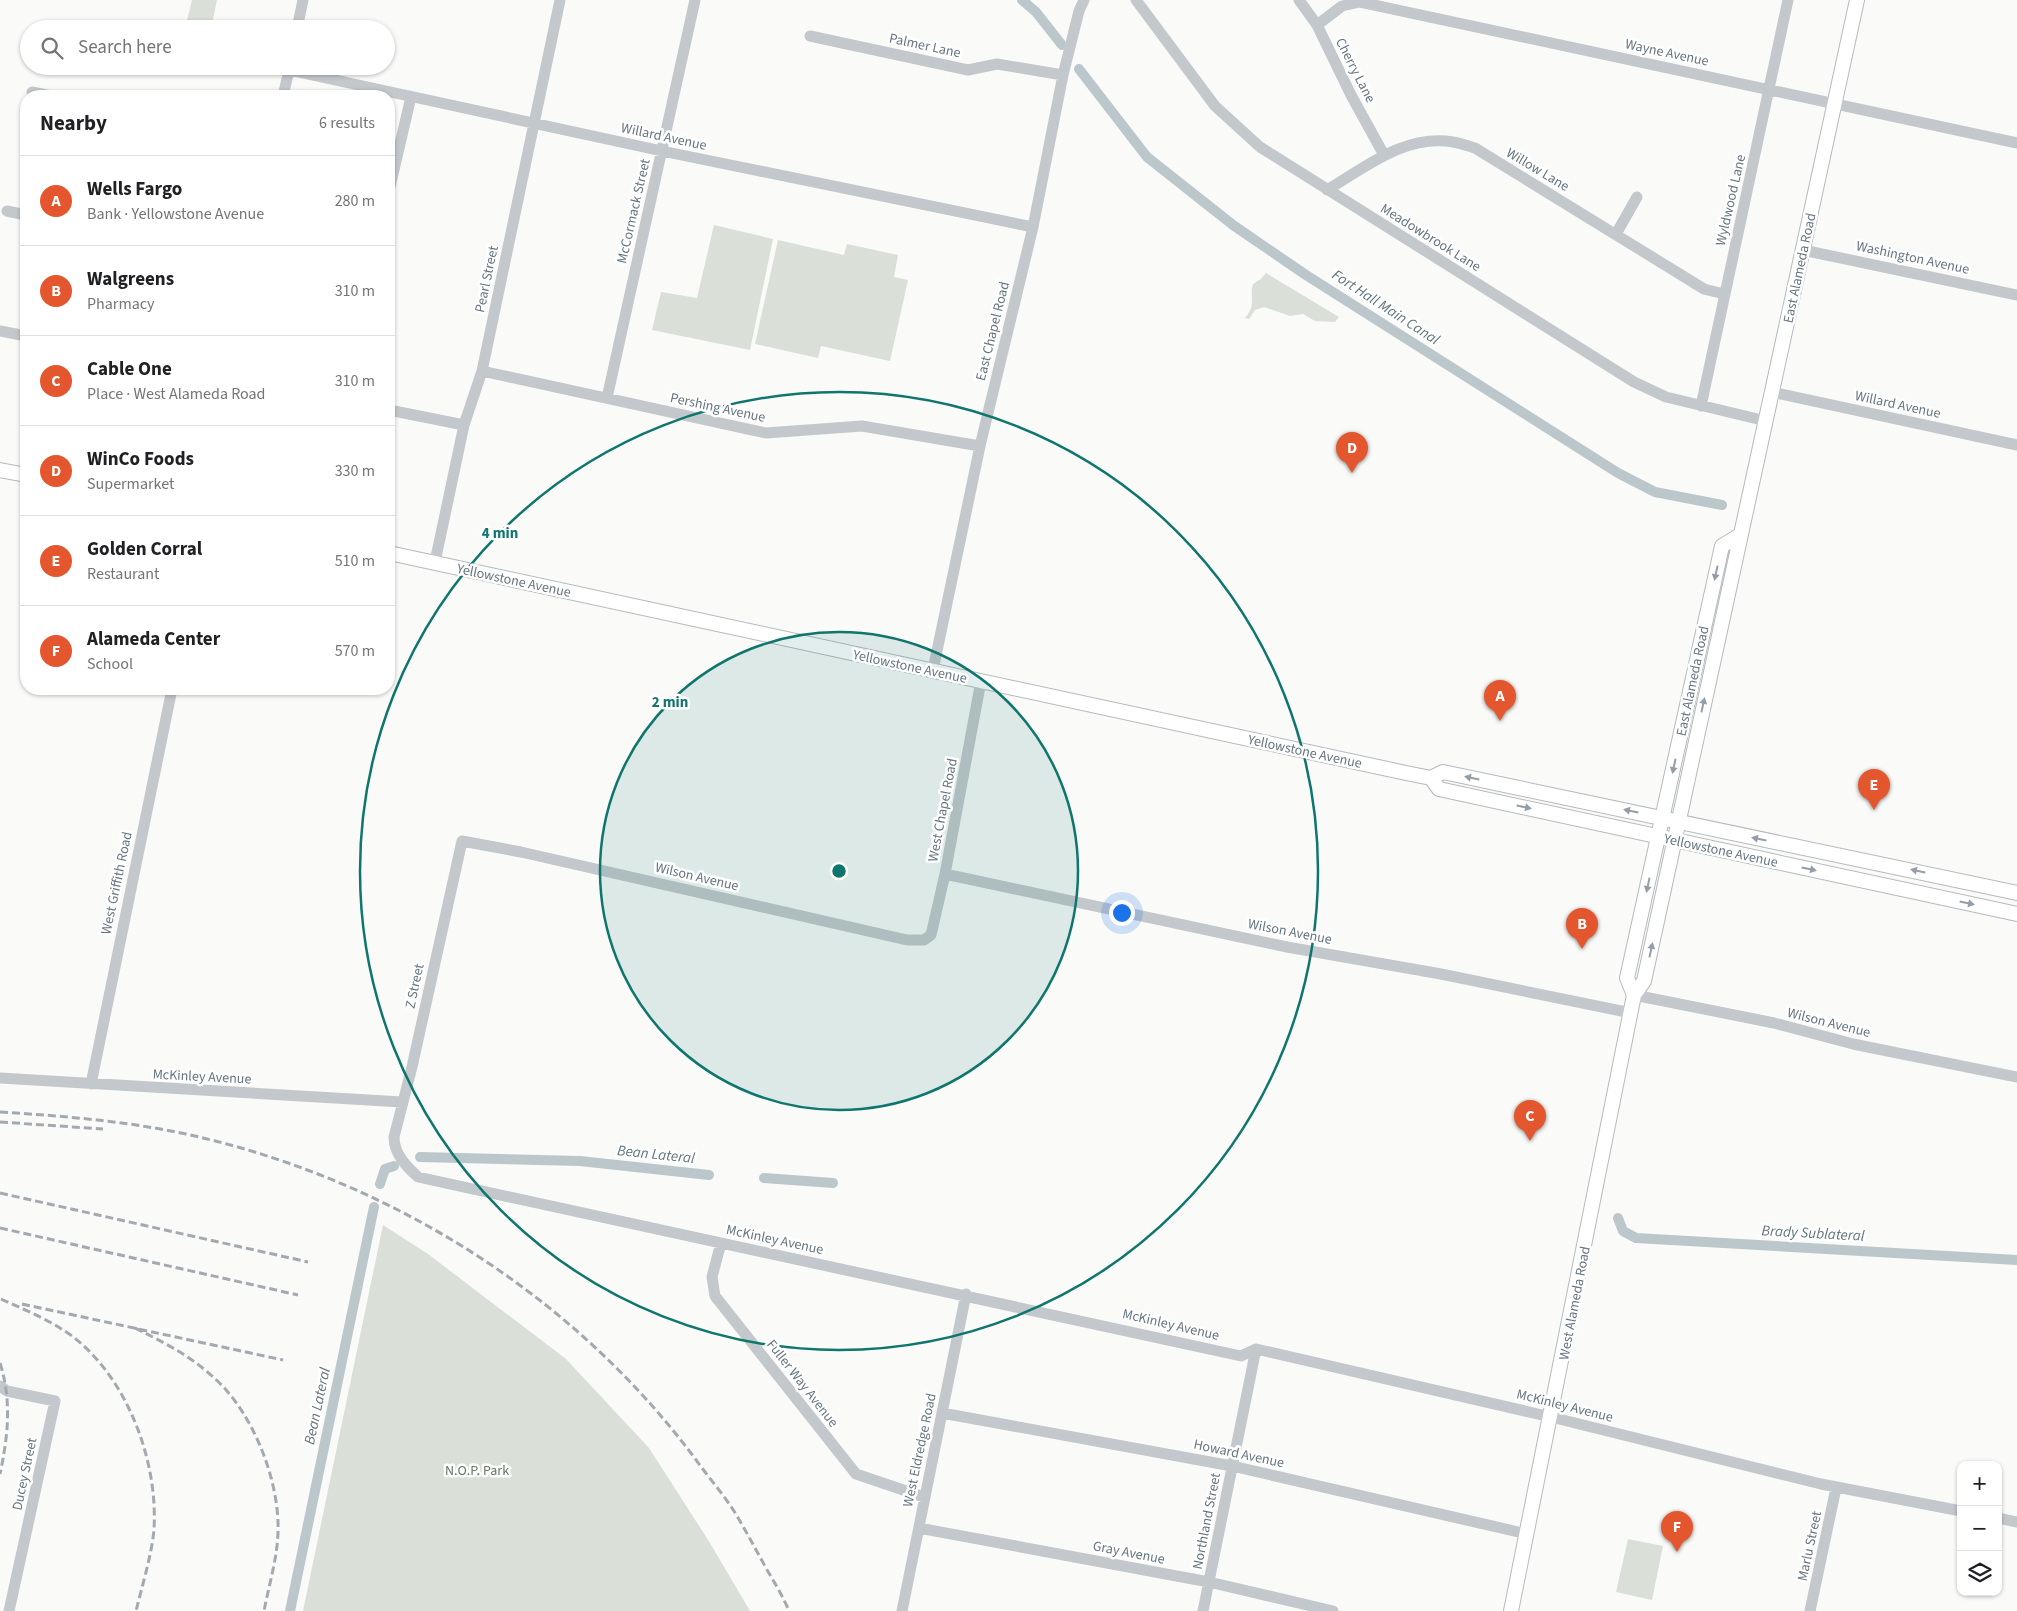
<!DOCTYPE html>
<meta charset="utf-8">
<style>
:root{--surface:#fff;--page:#f2f2f2;--text:#202124;--muted:#757577;--line:#e0e0e0;--accent:#e4572e}
body{margin:0;font-family:"Source Sans 3",sans-serif;background:var(--page);color:var(--text)}
.controls{position:absolute;right:15px;bottom:15px;display:grid;overflow:hidden;border-radius:10px;box-shadow:0 1px 4px #0004}
.controls button{width:45px;height:45px;display:grid;place-items:center;padding:0;border:0;border-bottom:1px solid var(--line);background:var(--surface);color:var(--text);font:25px sans-serif}
.you{position:absolute;left:1121px;top:912px;width:18px;height:18px;margin:-12px;border:4px solid #fff;border-radius:50%;background:#1a73e8;box-shadow:0 0 0 8px #1a73e833}
.badge{display:grid;place-items:center;width:32px;height:32px;border-radius:50%;background:var(--accent);color:#fff;font-size:16px;font-weight:700}
.pin{position:absolute;translate:-50% -41px;filter:drop-shadow(0 1px 2px #0008)}
.pin::after{content:'';position:absolute;top:26px;width:18px;height:15px;background:inherit;clip-path:polygon(0 0,100% 0,50% 100%)}
.list{margin:0;padding:0;list-style:none}
h2{display:flex;justify-content:space-between;align-items:center;height:65px;margin:0;padding:0 20px;font-size:21px}
h2 small{font-size:16px;font-weight:400;color:var(--muted)}
.list li{display:grid;grid-template-columns:32px 1fr auto;gap:15px;align-items:center;box-sizing:border-box;height:90px;padding:0 20px;border-top:1px solid var(--line)}
.list b{display:block;font-size:19px;white-space:nowrap}
.list p{margin:0;font-size:16px;white-space:nowrap;color:var(--muted)}
.list em{font-size:16px;font-style:normal;color:var(--muted)}
.icon{flex:none;width:28px;height:28px;fill:none;stroke:currentColor;stroke-width:2;stroke-linecap:round;stroke-linejoin:round}
.map{position:relative;flex:none;width:2017px;height:1611px;overflow:hidden}
.search{position:absolute;background:var(--surface);box-shadow:0 1px 4px #0004;left:20px;top:20px;width:375px;height:55px;display:flex;align-items:center;gap:12px;box-sizing:border-box;padding:0 18px;border-radius:28px;color:var(--muted);font-size:19px}
.panel{position:absolute;background:var(--surface);box-shadow:0 1px 4px #0004;left:20px;top:90px;width:375px;height:605px;border-radius:20px}
.map>svg:first-child{display:block}
.green{fill:#dadfd7}
.lines{fill:none;stroke-linecap:round;stroke-linejoin:round}
.canal{stroke:#bbc7cb;stroke-width:10}
.major-casing{stroke:#b5babe;stroke-width:16}
.minor{stroke:#c3c8cc;stroke-width:11}
.major{stroke:#fff;stroke-width:14}
.rail{stroke:#a2aab0;stroke-width:3;stroke-dasharray:8 4;stroke-linecap:butt}
.oneway{fill:#939fa8}
.ring{fill:none;stroke:#0f766e;stroke-width:2.5}
.labels{text-anchor:middle;stroke-width:5;stroke-linejoin:round;paint-order:stroke}
.street-label{font-size:14px;fill:#657683;stroke:#fff}
.park-label{font-size:14px;fill:#687a64;stroke:#fff}
.water-label{font-size:15px;font-style:italic;fill:#60757c;stroke:#fff}
.centre{fill:#0f766e;stroke:#fff;stroke-width:2.5}
.ring-label{font-size:15px;text-anchor:middle;font-weight:bold;fill:#0f766e;stroke:#fff;stroke-width:5;stroke-linejoin:round;paint-order:stroke}
</style>
<div class="map">
<svg width="2017" height="1611" viewBox="0 0 2017 1611">
<rect width="100%" height="100%" fill="#fafaf8"/>
<path class="green" d="M192 0H217L211 29H201L186 25Z
M714 225 773 239 750 350 652 330 661 292 697 298Z
M778 240 844 255 847 244 898 255 894 277 908 280 890 361 821 346 818 358 755 344Z
M1266 273 1339 317 1335 322 1315 321 1303 314 1290 316 1264 307 1255 310 1249 319 1245 318C1257 304 1249 297 1253 284L1261 279Z
M383 1225 428 1254 566 1359 649 1448 710 1543 750 1611H303Z
M1628 1539 1663 1546 1652 1600 1616 1592Z"/>
<g class="lines">
<path class="canal" d="M1022 0 1036 12 1062 45
M1079 69 1147 157 1233 225 1306 275 1618 473 1655 492 1722 505
M420 1157 580 1161 709 1175
M764 1178 833 1183
M380 1184 385 1169 394 1166
M1618 1218 1623 1231 1636 1238 2017 1260
M290 1611 374 1207"/>
<g class="major-casing">
<path id="major" d="M0 470 26 475
M389 553 1406 773 1431 778 1443 772 2017 893
M1431 778 1439 789 2017 914
M1634 995 1627 978 1722 546 1740 535
M1511 1611 1634 995 1644 981 1857 0"/>
</g>
<path class="minor" d="M1136 0 1215 106 1260 147 1634 382 1666 397 1766 421
M1299 0 1317 25 1351 95 1384 155
M1317 25 1342 6 1360 2 2017 143
M297 29 303 0
M810 36 968 70 997 64 1063 75
M289 70 662 151 1033 227
M32 92 51 96
M283 96 290 66
M1327 190C1366 167 1405 134 1453 142 1460 143 1468 146 1475 148L1704 289 1724 294
M389 191 411 97
M7 211 26 215
M1616 234 1637 197
M1803 250 2017 295
M0 331 26 336
M482 371 766 433 862 426 980 446
M1772 392 2017 445
M607 398 695 0
M1701 406 1788 0
M389 410 464 425
M435 562 464 425 482 371 560 0
M933 670 980 446 1033 227 1063 75 1079 11 1084 0
M981 681 945 874 931 935 924 940H907L521 852 462 841 412 1067 394 1137C394 1154 406 1166 418 1177 692 1237 967 1294 1241 1356L1256 1349 1551 1417 1821 1484 1961 1511
M945 874 1287 947 1441 974 1631 1013
M1634 995 1774 1023 1853 1044 2017 1077
M0 1078 402 1102
M91 1084 172 689
M721 1243 712 1277 715 1296 856 1474 924 1497
M0 1386 7 1391 55 1401 9 1611
M942 1413 1232 1466 1527 1534
M1998 1518 2017 1522
M919 1528 1209 1582 1333 1611
M902 1611 966 1294
M1203 1611 1256 1349
M1810 1611 1836 1488"/>
<use href="#major" class="major"/>
<path class="rail" d="M0 1112C63 1116 125 1121 186 1134 391 1179 579 1298 702 1468 714 1484 727 1499 737 1516 747 1533 756 1550 766 1568 774 1582 783 1596 789 1611
M0 1122 103 1129
M0 1193 308 1262
M0 1228 298 1295
M1 1299C25 1310 50 1320 72 1336 127 1378 158 1460 154 1529 152 1554 142 1586 136 1611
M22 1304 283 1360
M135 1328C163 1342 189 1355 212 1376 252 1410 280 1480 278 1533 277 1559 269 1585 264 1611
M0 1363C12 1401 8 1436 0 1474"/>
</g>
<defs><path id="oneway-solid" d="M-6-.8H1V-3.2L6.5 0L1 3.2V.8H-6Z" transform="scale(1.25)"/></defs>
<g class="oneway">
<use href="#oneway-solid" transform="translate(1716 573) rotate(102)"/>
<use href="#oneway-solid" transform="translate(1703 705) rotate(-78)"/>
<use href="#oneway-solid" transform="translate(1674 766) rotate(102)"/>
<use href="#oneway-solid" transform="translate(1472 778) rotate(-168)"/>
<use href="#oneway-solid" transform="translate(1524 807) rotate(12)"/>
<use href="#oneway-solid" transform="translate(1631 811) rotate(-168)"/>
<use href="#oneway-solid" transform="translate(1759 839) rotate(-168)"/>
<use href="#oneway-solid" transform="translate(1809 869) rotate(12)"/>
<use href="#oneway-solid" transform="translate(1918 871) rotate(-168)"/>
<use href="#oneway-solid" transform="translate(1648 885) rotate(102)"/>
<use href="#oneway-solid" transform="translate(1967 903) rotate(12)"/>
<use href="#oneway-solid" transform="translate(1651 950) rotate(-78)"/>
</g>
<circle cx="839" cy="871" r="239" fill="#0f766e" fill-opacity=".12"/>
<g class="ring">
<circle cx="839" cy="871" r="239"/>
<circle cx="839" cy="871" r="479"/>
</g>
<g class="labels">
<g class="street-label">
<text transform="translate(925 45) rotate(12)" y="5">Palmer Lane</text>
<text transform="translate(1667 52) rotate(12)" y="5">Wayne Avenue</text>
<text transform="translate(1356 70) rotate(63)" y="5">Cherry Lane</text>
<text transform="translate(664 136) rotate(12)" y="5">Willard Avenue</text>
<text transform="translate(1538 169) rotate(31)" y="5">Willow Lane</text>
<text transform="translate(1730 200) rotate(-77)" y="5">Wyldwood Lane</text>
<text transform="translate(633 211) rotate(-77)" y="5">McCormack Street</text>
<text transform="translate(1431 237) rotate(32)" y="5">Meadowbrook Lane</text>
<text transform="translate(1913 257) rotate(12)" y="5">Washington Avenue</text>
<text transform="translate(1799 268) rotate(-78)" y="5">East Alameda Road</text>
<text transform="translate(486 279) rotate(-78)" y="5">Pearl Street</text>
<text transform="translate(992 331) rotate(-76)" y="5">East Chapel Road</text>
<text transform="translate(1898 404) rotate(12)" y="5">Willard Avenue</text>
<text transform="translate(718 407) rotate(12)" y="5">Pershing Avenue</text>
<text transform="translate(514 580) rotate(12)" y="5">Yellowstone Avenue</text>
<text transform="translate(910 666) rotate(12)" y="5">Yellowstone Avenue</text>
<text transform="translate(1692 681) rotate(-78)" y="5">East Alameda Road</text>
<text transform="translate(1305 751) rotate(12)" y="5">Yellowstone Avenue</text>
<text transform="translate(942 810) rotate(-79)" y="5">West Chapel Road</text>
<text transform="translate(1721 850) rotate(12)" y="5">Yellowstone Avenue</text>
<text transform="translate(697 876) rotate(13)" y="5">Wilson Avenue</text>
<text transform="translate(116 883) rotate(-78)" y="5">West Griffith Road</text>
<text transform="translate(1290 931) rotate(11)" y="5">Wilson Avenue</text>
<text transform="translate(414 986) rotate(-78)" y="5">Z Street</text>
<text transform="translate(1829 1022) rotate(14)" y="5">Wilson Avenue</text>
<text transform="translate(202 1076) rotate(3)" y="5">McKinley Avenue</text>
<text transform="translate(775 1239) rotate(12)" y="5">McKinley Avenue</text>
<text transform="translate(1574 1303) rotate(-79)" y="5">West Alameda Road</text>
<text transform="translate(1171 1324) rotate(13)" y="5">McKinley Avenue</text>
<text transform="translate(803 1383) rotate(52)" y="5">Fuller Way Avenue</text>
<text transform="translate(1565 1405) rotate(14)" y="5">McKinley Avenue</text>
<text transform="translate(919 1450) rotate(-78)" y="5">West Eldredge Road</text>
<text transform="translate(1239 1453) rotate(12)" y="5">Howard Avenue</text>
<text transform="translate(24 1474) rotate(-78)" y="5">Ducey Street</text>
<text transform="translate(1206 1521) rotate(-79)" y="5">Northland Street</text>
<text transform="translate(1809 1546) rotate(-78)" y="5">Marlu Street</text>
<text transform="translate(1129 1552) rotate(11)" y="5">Gray Avenue</text>
</g>
<g class="park-label">
<text x="477" y="1475">N.O.P. Park</text>
</g>
<g class="water-label">
<text transform="translate(1386 307) rotate(33)" y="5">Fort Hall Main Canal</text>
<text transform="translate(656 1154) rotate(6)" y="5">Bean Lateral</text>
<text transform="translate(1813 1233) rotate(3)" y="5">Brady Sublateral</text>
<text transform="translate(317 1406) rotate(-78)" y="5">Bean Lateral</text>
</g>
</g>
<circle cx="839" cy="871" r="8" class="centre"/>
<g class="ring-label">
<text x="500" y="538">4 min</text>
<text x="670" y="707">2 min</text>
</g>
</svg>
<div class="controls">
<button>+</button>
<button>−</button>
<button><svg class="icon" aria-label="layers" viewBox="0 0 24 24"><path d="M12 4l9 5-9 5-9-5zM3 14l9 5 9-5"/></svg></button>
</div>
<div class="you"></div>
<div class="pin badge" style="left:1500px;top:721px">A</div>
<div class="pin badge" style="left:1582px;top:949px">B</div>
<div class="pin badge" style="left:1530px;top:1141px">C</div>
<div class="pin badge" style="left:1352px;top:473px">D</div>
<div class="pin badge" style="left:1874px;top:810px">E</div>
<div class="pin badge" style="left:1677px;top:1552px">F</div>
<div class="search"><svg class="icon" aria-label="search" viewBox="0 0 24 24"><circle cx="10" cy="10" r="6"/><path d="M15 15l6 6"/></svg>Search here</div>
<section class="panel">
<h2>Nearby<small>6 results</small></h2>
<ul class="list">
<li><span class="badge">A</span><div><b>Wells Fargo</b><p>Bank · Yellowstone Avenue</p></div><em>280 m</em></li>
<li><span class="badge">B</span><div><b>Walgreens</b><p>Pharmacy</p></div><em>310 m</em></li>
<li><span class="badge">C</span><div><b>Cable One</b><p>Place · West Alameda Road</p></div><em>310 m</em></li>
<li><span class="badge">D</span><div><b>WinCo Foods</b><p>Supermarket</p></div><em>330 m</em></li>
<li><span class="badge">E</span><div><b>Golden Corral</b><p>Restaurant</p></div><em>510 m</em></li>
<li><span class="badge">F</span><div><b>Alameda Center</b><p>School</p></div><em>570 m</em></li>
</ul>
</section>
</div>
